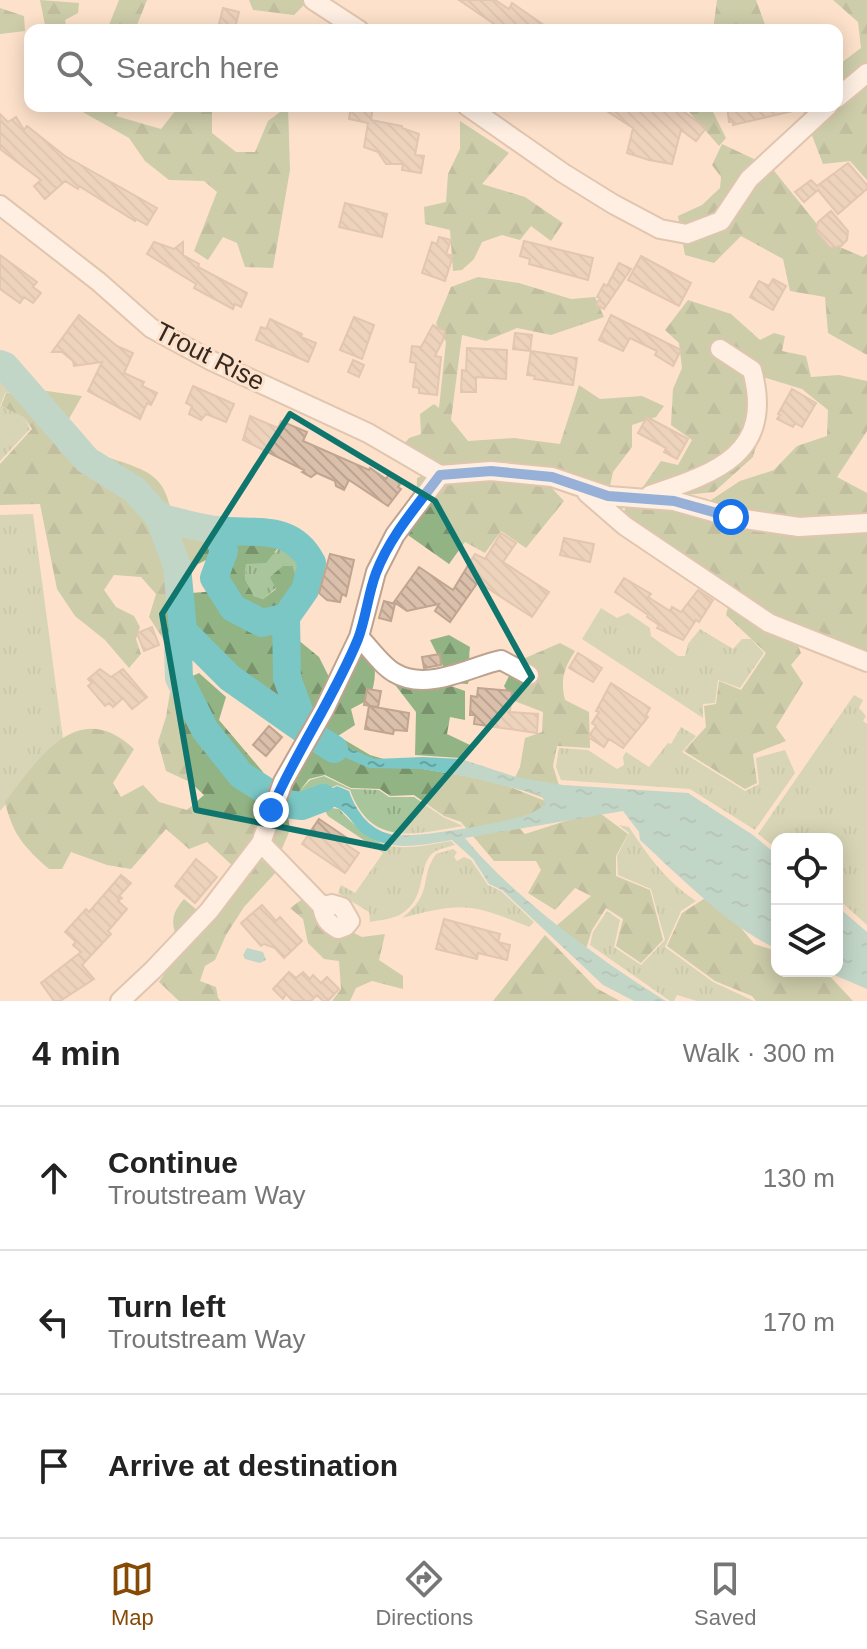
<!DOCTYPE html>
<meta charset="utf-8">
<style>
:root{--surface:#fff;--page:#f2f2f2;--text:#222;--muted:#767676;--line:#e0e0e0;--accent:#864a05}
body{margin:0;font-family:Helvetica,sans-serif;background:var(--page);color:var(--text)}
.controls{position:absolute;right:24px;bottom:24px;display:grid;overflow:hidden;border-radius:16px;box-shadow:0 4px 20px #0003}
.controls button{width:72px;height:72px;display:grid;place-items:center;padding:0;border:0;border-bottom:2px solid var(--line);background:var(--surface);color:var(--text);font:40px sans-serif}
.stop{position:absolute;width:24px;height:24px;margin:-18px;border:6px solid #1a73e8;border-radius:50%;background:#fff}
.stop.end{background:#1a73e8;border-color:#fff;box-shadow:0 2px 8px #0008}
.list{margin:0;padding:0;list-style:none}
h2{display:flex;justify-content:space-between;align-items:center;height:104px;margin:0;padding:0 32px;font-size:34px}
h2 small{font-size:26px;font-weight:400;color:var(--muted)}
.list li{display:grid;grid-template-columns:52px 1fr auto;gap:24px;align-items:center;box-sizing:border-box;height:144px;padding:0 32px;border-top:2px solid var(--line)}
.list b{display:block;font-size:30px;white-space:nowrap}
.list p{margin:0;font-size:26px;white-space:nowrap;color:var(--muted)}
.list em{font-size:26px;font-style:normal;color:var(--muted)}
.icon{flex:none;width:44px;height:44px;fill:none;stroke:currentColor;stroke-width:2;stroke-linecap:round;stroke-linejoin:round}
.map{position:relative;flex:none;width:867px;height:1001px;overflow:hidden}
.search{position:absolute;background:var(--surface);box-shadow:0 4px 20px #0003;left:24px;right:24px;top:24px;height:88px;display:flex;align-items:center;gap:20px;box-sizing:border-box;padding:0 28px;border-radius:16px;color:var(--muted);font-size:30px}
.sheet{height:536px;background:var(--surface)}
nav{display:flex;justify-content:space-around;align-items:center;box-sizing:border-box;height:112px;border-top:2px solid var(--line);background:var(--surface);font-size:22px;color:var(--muted)}
nav a{display:grid;justify-items:center;gap:4px}
nav .on{color:var(--accent)}
.map>svg:first-child{display:block}
.grass{fill:url(#grass-tufts)}
.forest{fill:url(#forest-firs)}
.water{fill:url(#water-ripples)}
.lines{fill:none;stroke-linecap:round;stroke-linejoin:round}
.river{stroke:#7ac7c6;stroke-width:28}
.building{fill:url(#building-back-hatch);stroke:#c0a591;stroke-width:2}
.street-casing{stroke:#bda28e;stroke-width:22}
.street{stroke:#fff;stroke-width:18}
.route{stroke:#1a73e8;stroke-width:10}
.marked{fill:none;stroke:#0f766e;stroke-width:6;stroke-linejoin:round}
.labels{text-anchor:middle;stroke-width:6;stroke-linejoin:round;paint-order:stroke}
.street-label{font-size:26px;fill:#332921;stroke:#fde1cb}
</style>
<div class="map">
<svg width="867" height="1001" viewBox="0 0 867 1001">
<defs>
<pattern id="grass-tufts" width="24" height="20" patternUnits="userSpaceOnUse" patternTransform="scale(2)"><rect width="24" height="20" fill="#a8c59b"/><path d="M3 7l-1-3M5 7V3M7 7l1-3M15 17l-1-3M17 17v-4M19 17l1-3" fill="none" stroke="#91a985"/></pattern>
<pattern id="forest-firs" width="22" height="20" patternUnits="userSpaceOnUse" patternTransform="scale(2)"><rect width="22" height="20" fill="#92b384"/><path d="M5 1l3.5 6h-7zM16 11l3.5 6h-7z" fill="#78926c"/></pattern>
<pattern id="water-ripples" width="26" height="14" patternUnits="userSpaceOnUse" patternTransform="scale(2)"><rect width="26" height="14" fill="#7ac7c6"/><path d="M2 4q2-2 4 0t4 0M15 11q2-2 4 0t4 0" fill="none" stroke="#65a2a0"/></pattern>
<pattern id="building-back-hatch" width="6" height="6" patternUnits="userSpaceOnUse" patternTransform="scale(2)"><rect width="6" height="6" fill="#dabfaa"/><path d="M-1 5l2 2M0 0l6 6M5-1l2 2" fill="none" stroke="#bca492"/></pattern>
</defs>
<rect width="100%" height="100%" fill="#fde1cb"/>
<path class="grass" d="M0 372 14 391 5 393 0 406 24 416 30 429 0 461Z
M33 514 63 739 0 811V515Z
M282 543 298 553 305 563 299 590 293 566 276 588 263 599 254 596 245 579 246 564 276 552Z
M601 608 617 618 628 613 650 628 651 636 678 656H685L688 644 700 629 733 649 742 639H751L764 653 740 688 718 680 715 703 703 704V718L582 639Z
M854 695 863 700 859 708 866 716 863 721 867 724V925L837 898V839H777V849L758 834Z
M681 727 696 736 682 752 745 791 759 784 756 758 785 750 795 773 755 830 690 789 561 780 556 767 559 748 588 750 617 769 624 765 623 757 626 752 649 767 668 743 671 744Z
M324 776 351 789 379 790 389 797H414L443 817 463 826C415 834 371 848 350 790L337 785 310 798 294 797 310 780Z
M323 807 339 809C380 854 394 851 451 841L455 845C449 847 442 848 436 851 416 861 429 898 401 914 393 919 380 920 370 922L369 912 338 893 341 885 355 893 383 853 328 816Z
M619 825 629 827C648 856 667 882 696 901L681 911 665 947 713 982 754 1001H697L677 995 674 1001H670L590 945 593 932 607 911 620 920 614 947 641 965 665 940 651 889 618 875 617 856 629 833Z
M453 849 457 852 454 857 457 861 464 857 471 860 488 885 501 891 534 922 529 927C471 903 463 902 402 918 435 892 418 880 436 854Z"/>
<path class="forest" d="M40 0 79 3 78 13 65 20 67 30H46Z
M119 0H147L135 30H107Z
M249 0H309L294 15 253 10Z
M717 0H756L767 30H713Z
M833 0H867V180L850 161 823 164 804 115V106H837V66L861 48 858 22Z
M0 8 24 16 25 31 0 34Z
M72 106H121L116 116 161 129 179 106H212V133L236 152H255L268 121 288 106 290 170 273 268 245 267 237 243 223 237 208 260 194 251 217 192 204 181 169 180 145 161 129 138Z
M684 106H710L726 138 719 146Z
M460 121 509 153 482 184 525 197 563 223 551 241 531 226 520 240 502 235 482 242 474 259 462 270 453 271 450 230 425 224 424 207 446 202 448 174 460 149Z
M722 144 771 167 833 244 863 257 867 254V355L828 333 825 297 790 291 783 259 741 236 714 263 685 255 678 216 702 205 720 188 721 177 712 165Z
M478 277 519 283 571 299 595 297 604 317 551 335 517 328 486 341 462 335 451 420 468 441 514 438 560 444 579 385 600 399 642 396 664 406 656 417 632 425V447L613 472 610 486 555 472 546 482 564 501 526 548 501 531 485 553 465 542 449 564 405 533 416 514 417 478 441 468 402 447 409 438 421 434 420 414 434 404 439 408 446 342 436 323 451 287Z
M688 300 731 314 760 340 774 333 785 336 782 351 806 356 811 377 839 375 867 381V431L837 477 867 493V518L800 522 705 504 740 481 774 470 797 446 827 436 828 410 802 389 763 377 766 411 753 457 714 492 676 496 641 490 661 461 678 465 692 440 671 425 673 389 682 368 679 343 665 330Z
M33 389 82 396 66 424 89 444 74 461 87 476 110 458C156 473 166 477 174 526L210 534V558L190 568 191 593 216 591C233 619 247 635 281 626L319 657 331 681 360 647C380 659 376 679 370 699L351 709 355 725 338 736 370 755 411 767 495 781 553 804 515 823 525 834 597 811 628 834 616 856V876L650 890 663 940 641 963 616 946 623 919 606 908 592 930 585 952 556 926 591 896 575 888 555 910 528 893 541 870 536 861H494L461 822 444 816 414 795 390 796 380 789 351 788 325 775 309 779 287 807 280 802 312 721 243 676 192 629 165 642 149 617 156 594 141 577 114 575 104 590 116 607 134 616 140 627 136 639 141 654 129 668 105 640 75 616 57 589 40 504 0 505V464L32 429 24 417 1 406 6 393Z
M643 503 798 536 867 533V654L772 618 623 514 627 505Z
M254 535 282 543 266 563 246 564 245 579 254 596 263 599 276 589 270 577 283 566H293L299 590 283 611 261 618C242 606 219 594 225 568 228 555 232 549 229 536Z
M730 599 795 637 801 653 791 665 803 683 776 727 786 741 753 754 757 783 745 789 684 751 706 727 704 706 716 704 719 681 741 690 766 653 726 615Z
M449 635 470 647C468 660 471 671 468 684L452 683 451 686 465 691V720L450 717 447 734 470 745 460 758 415 755 416 712 389 677 420 682 444 668 430 640Z
M560 643 575 651C564 668 560 680 565 700L589 712 590 748 557 746 553 766 561 792 549 800 511 786 520 767 525 738 542 732 543 712 512 700 504 686 516 662Z
M199 673 226 697 219 720 263 772 269 798 287 809 290 830 275 865 250 847 235 868 207 842 189 849 166 829 131 869 107 865 71 852 62 869H49C24 847 13 835 5 802 38 759 78 696 134 749L113 783 121 797 143 785 159 802 187 810 204 795 190 782 166 771 158 742 166 717 171 686Z
M258 858 278 870 244 907 226 935 215 960 205 966 200 981 216 987 218 998 221 1001H179L159 982 181 948C172 926 168 918 184 899L211 922 227 905 235 886Z
M713 893 754 944 777 951V971H825L853 1001H756L752 996 715 981 667 946 682 913Z
M304 898 322 923 340 926 362 937 385 934 379 960 403 976V989L372 981 356 988 350 1001H332L341 989 339 961 324 959 308 943 303 919 290 908Z
M545 935 596 988 620 1001H493Z"/>
<path class="water" d="M321 736 375 759 423 757 461 759 516 777 563 785 688 793 753 835 777 855V949C729 927 679 876 640 840L639 832 623 811 465 838C512 896 601 961 666 1001H634L603 985 502 890 489 884 473 859 452 840C421 845 390 853 362 833 353 825 347 811 335 807 320 802 304 812 287 806L288 799H311L337 786 349 791C356 812 371 832 395 835 419 838 507 822 530 814 536 811 541 807 546 804L541 795 469 777 422 769 369 768 317 745Z
M837 906 867 932V989L825 971H837Z
M247 948 263 952 266 960 260 963 245 959 243 955Z"/>
<g class="lines">
<path class="river" d="M0 364 5 366 87 460 135 490 159 517 177 566 183 631 178 651 179 678 205 730 241 775 286 804 302 806 323 798
M159 517C177 522 196 527 215 530 253 535 291 522 312 563L305 590 286 617 287 678 307 732 334 749
M216 530 224 551 214 578 233 608 262 623 286 617
M183 631 230 678 307 732"/>
</g>
<path class="building" d="M459 0H495L509 9 512 3 551 30H503Z
M223 8 239 12 235 28 219 24Z
M351 106H373L371 120 402 126V128L419 134 415 155 424 156 421 173 402 170 403 164H386L378 152 364 147 368 123 349 119Z
M599 106H664L683 111 706 128 696 141 681 130 672 164 649 160 627 153 633 128Z
M727 106H792L793 111 733 125V122H729Z
M0 114 8 122 16 117 24 130 27 126 65 156 157 208 147 225 136 219 135 221 79 186 78 189 65 181 45 199 34 186 41 180 0 149Z
M848 163 867 185V189L838 214 818 190 804 202 795 192 811 180 817 186Z
M345 203 387 214 382 237 339 227Z
M831 211 848 231 847 240 841 246 830 248 816 231 818 222Z
M439 237 451 240 446 254 453 256 445 281 422 273 432 242 437 244Z
M524 241 593 258 588 280 529 264 530 259 520 256Z
M154 242 174 249 183 242V255L199 264 198 267 247 293 241 307 235 304 233 309 194 288 196 284 147 254Z
M0 255 37 282 33 287 41 293 33 303 24 297 20 303 0 289Z
M641 256 691 283 679 306 628 280Z
M619 263 631 269 604 309 596 305 600 298 597 297 604 284 607 286Z
M773 279 786 286 773 310 750 297 759 281 769 286Z
M79 315 117 346 133 353 124 373 144 382 142 386 157 393 151 405 147 403 140 419 88 391 102 362 74 366 73 361 62 352H52Z
M611 315 681 350 673 366 655 355 657 351 630 338 623 351 599 340Z
M354 317 374 325 362 359 340 350Z
M270 319 302 334 301 337 316 343 308 362 256 340 261 327 266 329Z
M433 325 445 331 443 340 435 356 441 357 437 395 419 393V388L413 387 416 363 410 362 412 346 421 347Z
M515 333 532 335 530 351 513 349Z
M467 348 507 350 506 379 476 377V392H461L462 370 466 371Z
M531 351 577 358 573 385 534 379 535 376 527 375Z
M353 360 364 365 359 377 348 372Z
M193 386 234 404 226 422 206 414 201 420 189 414 192 406 186 403Z
M792 389 816 403 802 427 795 423 793 427 777 419 780 415 778 414Z
M250 416 278 428 281 421 307 432 303 441 369 470 370 468 386 479 389 474 401 483 398 487 401 489 388 506 349 480 344 490 336 486 335 481 317 473 311 477 302 472 304 470 243 440Z
M647 417 688 439 677 459 664 452 666 448 638 433Z
M501 533 516 543 503 562 549 592 532 617 478 582 450 622 435 611 439 604 407 611 394 602 419 567 453 590 475 554 485 559Z
M564 538 594 544 590 562 560 555Z
M330 554 354 560 346 596 342 594 340 602 327 600 319 593Z
M624 578 651 594 648 597 670 611 672 607 681 612 698 590 713 600 699 622 696 620 683 640 657 628 659 625 647 617 648 615 615 592Z
M384 601 395 604 391 621 379 618Z
M152 627 159 645 144 651 137 633Z
M578 653 602 668 593 682 569 668Z
M440 654 441 665 424 668 422 657Z
M100 669 111 677 123 669 147 697 132 709 123 698 113 707 109 703 105 706 88 686 92 683 88 679Z
M611 683 650 708 646 715 648 717 623 748 609 739 604 747 588 737 596 726 592 723 599 712 596 711Z
M478 688 512 691 510 712 538 714 537 733 474 724 475 715H470L471 696 477 697Z
M367 689 381 691 378 707 364 705Z
M369 706 409 713 407 731 394 730 393 734 365 729Z
M269 726 282 737 266 756 253 745Z
M319 819 350 840 347 845 359 853 345 873 302 844Z
M196 859 217 877 195 903 175 886Z
M121 875 131 883 119 896 122 898 118 901 127 909 108 931 111 934 82 965 94 979 60 1001H54L41 983 81 952 73 945 76 942 65 932 86 909 89 912Z
M262 905 276 921 280 917 302 941 284 958 275 948 264 944 261 946 241 923Z
M444 919 500 934 498 942 510 945 507 960 478 953 477 959 436 949Z
M289 972 296 978 303 972 310 979 313 975 321 983 327 977 339 989 328 1001H323L317 995 311 1001H293L286 994 283 999 273 989Z"/>
<g class="lines">
<g class="street-casing">
<path id="street" d="M313 0 359 30
M837 98 867 73
M467 106 563 173 613 204 660 229 687 234 721 221 749 179 828 106
M0 205 99 282 151 328 212 361 368 433 440 475
M587 493 625 526 769 623 867 662
M650 495C716 473 775 454 752 370L720 349
M359 637C370 648 382 666 395 673 427 692 469 667 501 660L529 675
M261 843 322 906 332 904 342 907 350 921 346 926 338 929C327 923 324 918 322 906
M120 1001 153 970 209 911 261 843 283 782 324 710 359 637 376 572 395 535 440 475 491 471 552 477 608 496 674 501 731 517 799 527 867 523"/>
</g>
<use href="#street" class="street"/>
</g>
<g class="lines">
<path class="route" d="M271 810C296 751 334 698 358 639 366 618 368 594 376 573 390 536 417 506 440 475L491 471 552 477 608 496 674 501 731 517"/>
</g>
<path d="M0 0H867V1001H0ZM290 414 435 501 532 677 385 848 196 810 162 614Z" fill="#fde1cb" fill-opacity=".55" fill-rule="evenodd"/>
<path class="marked" d="M290 414 435 501 532 677 385 848 196 810 162 614Z"/>
<g class="labels">
<g class="street-label">
<text transform="translate(210 356) rotate(27)" y="9">Trout Rise</text>
</g>
</g>
</svg>
<div class="controls">
<button><svg class="icon" aria-label="locate" viewBox="0 0 24 24"><circle cx="12" cy="12" r="6"/><path d="M12 2v4M12 18v4M2 12h4M18 12h4"/></svg></button>
<button><svg class="icon" aria-label="layers" viewBox="0 0 24 24"><path d="M12 4l9 5-9 5-9-5zM3 14l9 5 9-5"/></svg></button>
</div>
<div class="stop" style="left:731px;top:517px"></div>
<div class="stop end" style="left:271px;top:810px"></div>
<div class="search"><svg class="icon" aria-label="search" viewBox="0 0 24 24"><circle cx="10" cy="10" r="6"/><path d="M15 15l6 6"/></svg>Search here</div>
</div>
<section class="sheet">
<h2>4 min<small>Walk · 300 m</small></h2>
<ul class="list">
<li><svg class="icon" aria-label="ahead" viewBox="0 0 24 24"><path d="M12 20V5M6 11l6-6 6 6"/></svg><div><b>Continue</b><p>Troutstream Way</p></div><em>130 m</em></li>
<li><svg class="icon" aria-label="left" viewBox="0 0 24 24"><path d="M17 20v-9H6M10 6l-5 5 5 5"/></svg><div><b>Turn left</b><p>Troutstream Way</p></div><em>170 m</em></li>
<li><svg class="icon" aria-label="arrive" viewBox="0 0 24 24"><path d="M6 21V4h12l-3 4 3 4H6"/></svg><div><b>Arrive at destination</b></div></li>
</ul>
</section>
<nav>
<a class="on"><svg class="icon" aria-label="map" viewBox="0 0 24 24"><path d="M3 6l6-2 6 2 6-2v14l-6 2-6-2-6 2zM9 4v14M15 6v14"/></svg>Map</a>
<a><svg class="icon" aria-label="directions" viewBox="0 0 24 24"><path d="M12 3l9 9-9 9-9-9zM9 14v-3h6M13 9l2 2-2 2"/></svg>Directions</a>
<a><svg class="icon" aria-label="saved" viewBox="0 0 24 24"><path d="M7 4h10v16l-5-4-5 4z"/></svg>Saved</a>
</nav>
